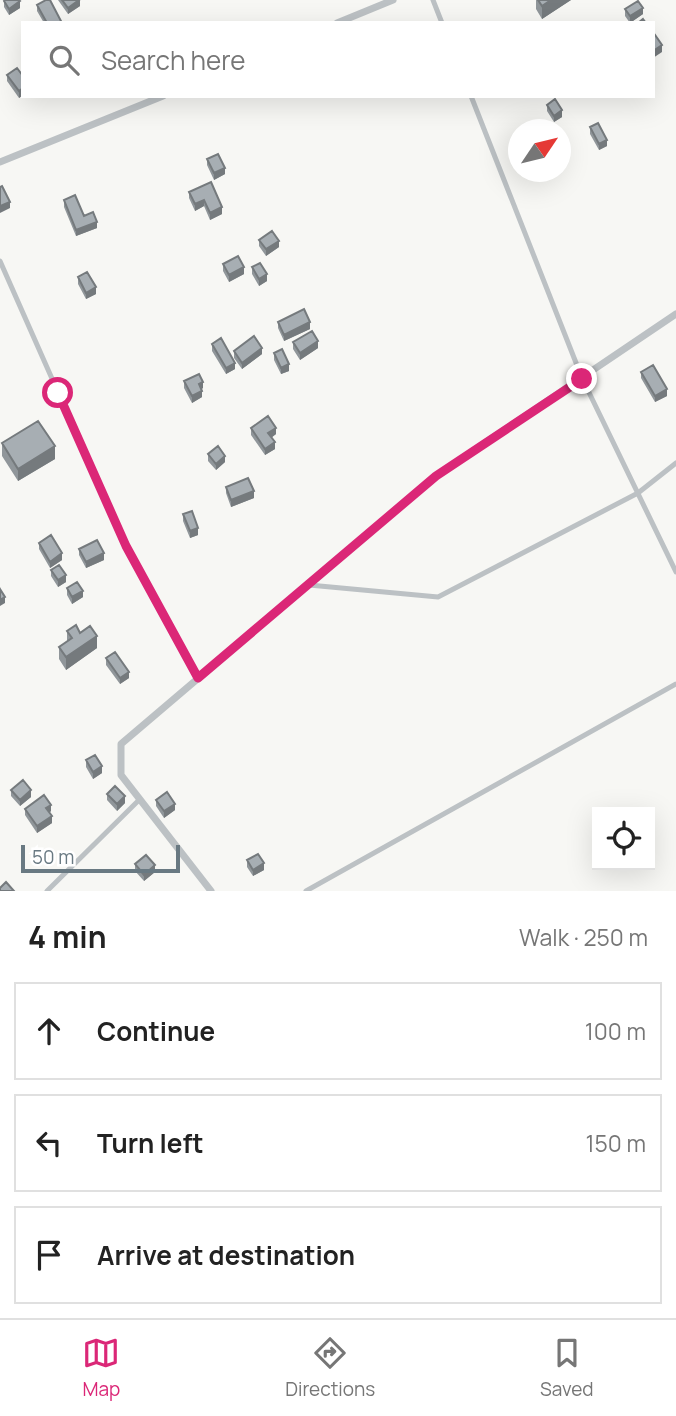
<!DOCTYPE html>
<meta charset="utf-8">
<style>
:root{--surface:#fff;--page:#f6f6f6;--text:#222;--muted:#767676;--line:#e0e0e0;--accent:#db2777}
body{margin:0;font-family:Manrope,sans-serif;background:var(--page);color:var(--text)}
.controls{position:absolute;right:21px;bottom:21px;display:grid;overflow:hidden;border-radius:0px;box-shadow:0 7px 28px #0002}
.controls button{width:63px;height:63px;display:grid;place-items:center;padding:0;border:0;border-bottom:2px solid var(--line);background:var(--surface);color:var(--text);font:35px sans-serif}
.compass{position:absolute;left:508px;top:119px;width:63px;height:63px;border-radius:50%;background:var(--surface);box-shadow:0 7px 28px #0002;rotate:55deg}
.scale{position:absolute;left:21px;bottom:18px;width:159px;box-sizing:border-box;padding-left:7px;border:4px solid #697982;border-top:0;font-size:19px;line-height:24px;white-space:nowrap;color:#697982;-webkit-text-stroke:5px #fff;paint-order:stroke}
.stop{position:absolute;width:21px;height:21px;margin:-16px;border:5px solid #db2777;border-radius:50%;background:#fff}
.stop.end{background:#db2777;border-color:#fff;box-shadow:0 2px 7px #0008}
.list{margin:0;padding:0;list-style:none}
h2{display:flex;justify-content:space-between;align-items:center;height:91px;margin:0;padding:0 28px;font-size:30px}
h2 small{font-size:23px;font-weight:400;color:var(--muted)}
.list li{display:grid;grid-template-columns:46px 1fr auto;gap:21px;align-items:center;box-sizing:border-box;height:98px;margin:0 14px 14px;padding:0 14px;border:2px solid var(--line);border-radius:0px}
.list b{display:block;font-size:26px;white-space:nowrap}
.list em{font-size:23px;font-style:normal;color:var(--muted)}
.icon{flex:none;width:38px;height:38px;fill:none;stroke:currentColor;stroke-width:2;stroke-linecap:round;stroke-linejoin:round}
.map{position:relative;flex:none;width:676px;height:891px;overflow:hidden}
.search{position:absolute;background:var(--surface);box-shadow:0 7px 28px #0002;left:21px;right:21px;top:21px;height:77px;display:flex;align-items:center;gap:18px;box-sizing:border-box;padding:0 24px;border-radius:0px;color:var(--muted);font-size:26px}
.sheet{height:427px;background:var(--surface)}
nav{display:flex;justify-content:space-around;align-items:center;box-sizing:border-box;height:98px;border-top:2px solid var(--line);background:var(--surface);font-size:19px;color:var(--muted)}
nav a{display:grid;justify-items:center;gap:4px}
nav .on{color:var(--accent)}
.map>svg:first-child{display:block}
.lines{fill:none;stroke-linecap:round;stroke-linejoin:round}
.service{stroke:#bcc1c4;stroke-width:5}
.minor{stroke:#bcc1c4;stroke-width:7}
.wall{fill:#90969a}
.shaded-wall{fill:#757a7d}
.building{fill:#a7aeb3;stroke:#757a7d;stroke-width:2}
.route{stroke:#db2777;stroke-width:9}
</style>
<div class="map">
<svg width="676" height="891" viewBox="0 0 676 891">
<rect width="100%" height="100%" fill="#f7f7f4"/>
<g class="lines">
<path class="service" d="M433 0 442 23
M471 96 582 378 676 572
M0 261 126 546 198 678
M309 585 438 597 638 493 676 463
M47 891 140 799
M306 891 676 684"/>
<path class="minor" d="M337 23 393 0
M0 162 163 96
M211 891 121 775V744L436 476 676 314"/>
</g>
<path class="wall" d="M58 0H80V6L68 14Z
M536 0H571L542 19 536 9Z
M4 1 20 8 9 15 4 7Z
M37 5 62 23H44L37 11Z
M625 9 643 14 630 23 625 16Z
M7 75 23 76V95L19 98 7 81Z
M547 105 562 117 554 122 547 111Z
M590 127 607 146 599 150 590 134Z
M207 159 225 174 214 180 207 165Z
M211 182 222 214 210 220 204 206 195 211 189 198V192Z
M64 200 84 216 97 228 76 236 64 207Z
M259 240 279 247 266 256 259 246Z
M223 264 244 274 229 282 223 271Z
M252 267 267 281 259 286 252 274Z
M78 277 96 294 86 299 78 284Z
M278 322 310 329 284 341 278 328Z
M293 342 318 348 300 360 293 349Z
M212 344 235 369 226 374 212 351Z
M234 351 262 354 242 369 234 358Z
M274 353 289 371 281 374 274 360Z
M641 372 667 396 655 402 641 378Z
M184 381 203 388 201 389 202 397 192 403 184 388Z
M251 428 276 434 271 438 275 449 265 455 251 435Z
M2 443 55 459 18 481 2 456Z
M208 454 225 462 216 470 208 461Z
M226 487 254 498 231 507 226 493Z
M183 514 198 535 190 538 183 521Z
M39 543 62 560 50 568 39 549Z
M79 549 104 560 86 568 79 555Z
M51 570 66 582 58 587 51 576Z
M67 588 83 597 72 604 67 595Z
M67 631 80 633 97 648 66 670 59 659V647L67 642Z
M106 658 129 678 120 684 106 665Z
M86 760 102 773 93 779 86 767Z
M11 790 31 797 20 806 11 796Z
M107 794 125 803 117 811 107 800Z
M156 800 175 810 164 818 156 806Z
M25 809 51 811 49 813 52 823 37 833 25 815Z
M247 860 264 870 253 876 247 867Z
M135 864 155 872 144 881 135 871Z"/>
<path class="shaded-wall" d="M79 0H80V6L68 14V8Z
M551 0H571L542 19V6Z
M20 1V8L9 15V9Z
M643 8V14L630 23V16Z
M662 45V52L653 58V51Z
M23 88V95L19 98V91Z
M562 110V117L554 122V116Z
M607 140V146L599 150V144Z
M225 168V174L214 180V173Z
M204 200V206L195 211V204Z
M10 202V208L0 213V206Z
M222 207V214L210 220V213Z
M97 222V228L76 236V230Z
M279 241V247L266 256V249Z
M244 267V274L229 282V275Z
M267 274V281L259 286V279Z
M96 287V294L86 299V293Z
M310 322V329L284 341V335Z
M318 341V348L300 360V353Z
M262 348V354L242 369V363Z
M235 363V369L226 374V368Z
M289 364V371L281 374V368Z
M203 382V388L199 391V384Z
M667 389V396L655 402V396Z
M202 391V397L192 403V396Z
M276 428V434L268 440V433Z
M275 442V449L265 455V449Z
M55 446V459L18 481V469Z
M225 456V462L216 470V464Z
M254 491V498L231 507V500Z
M198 528V535L190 538V531Z
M62 553V560L50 568V562Z
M104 553V560L86 568V562Z
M66 575V582L58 587V580Z
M83 591V597L72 604V597Z
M5 597V603L0 606V600Z
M97 636V648L66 670V657Z
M129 672V678L120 684V678Z
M102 766V773L93 779V772Z
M31 790V797L20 806V800Z
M125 796V803L117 811V804Z
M175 804V810L164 818V811Z
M51 805V811L46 815V808Z
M52 816V823L37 833V826Z
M264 863V870L253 876V870Z
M155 865V872L144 881V875Z"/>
<path class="building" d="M5 0H19L20 1 9 9 4 1Z
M46 0H50L62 23H47L37 5Z
M62 0H79L68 8Z
M538 0H551L542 6Z
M638 1 643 8 630 16 625 9Z
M643 19 646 23H638Z
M653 32 662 45 653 51Z
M17 68 23 76V88L19 91 7 75Z
M555 99 562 110 554 116 547 105Z
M598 123 607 140 599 144 590 127Z
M218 154 225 168 214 173 207 159Z
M211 182 222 207 210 213 204 200 195 204 189 192Z
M2 186 10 202 0 206V187Z
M75 195 84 216 93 212 97 222 76 230 64 200Z
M272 231 279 241 266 249 259 240Z
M238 256 244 267 229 275 223 264Z
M260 263 267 274 259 279 252 267Z
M87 272 96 287 86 293 78 277Z
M304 309 310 322 284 335 278 322Z
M312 331 318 341 300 353 293 342Z
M254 336 262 348 242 363 234 351Z
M221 338 235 363 226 368 212 344Z
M282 349 289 364 281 368 274 353Z
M653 365 667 389 655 396 641 372Z
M199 374 203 382 199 384 202 391 192 396 184 381Z
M268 416 276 428 268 433 275 442 265 449 251 428Z
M38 421 55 446 18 469 2 443Z
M218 446 225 456 216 464 208 454Z
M248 478 254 491 231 500 226 487Z
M192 511 198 528 190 531 183 514Z
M51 535 62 553 50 562 39 543Z
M97 540 104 553 86 562 79 549Z
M59 565 66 575 58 580 51 570Z
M77 582 83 591 72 597 67 588Z
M0 589 5 597 0 600Z
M76 625 80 633 90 626 97 636 66 657 59 647 72 638 67 631Z
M115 652 129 672 120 678 106 658Z
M95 755 102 766 93 772 86 760Z
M23 780 31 790 20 800 11 790Z
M115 786 125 796 117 804 107 794Z
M167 792 175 804 164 811 156 800Z
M44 795 51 805 46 808 52 816 37 826 25 809Z
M258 854 264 863 253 870 247 860Z
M146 855 155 865 144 875 135 864Z
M6 882 14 891H0V888Z"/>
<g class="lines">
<path class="route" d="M58 393 126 546 198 678 436 476 582 379"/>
</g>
</svg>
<div class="controls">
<button><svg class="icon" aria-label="locate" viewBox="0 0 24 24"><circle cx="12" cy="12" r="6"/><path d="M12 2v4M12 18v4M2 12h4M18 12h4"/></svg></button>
</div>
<svg class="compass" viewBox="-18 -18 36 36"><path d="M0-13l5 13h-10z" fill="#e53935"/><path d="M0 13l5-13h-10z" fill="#767676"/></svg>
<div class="scale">50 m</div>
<div class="stop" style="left:58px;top:393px"></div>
<div class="stop end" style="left:582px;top:379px"></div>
<div class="search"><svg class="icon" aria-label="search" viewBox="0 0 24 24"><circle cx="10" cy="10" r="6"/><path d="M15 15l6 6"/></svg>Search here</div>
</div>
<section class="sheet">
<h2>4 min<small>Walk · 250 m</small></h2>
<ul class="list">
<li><svg class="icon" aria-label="ahead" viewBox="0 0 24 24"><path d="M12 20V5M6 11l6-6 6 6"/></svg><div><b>Continue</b></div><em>100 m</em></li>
<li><svg class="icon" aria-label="left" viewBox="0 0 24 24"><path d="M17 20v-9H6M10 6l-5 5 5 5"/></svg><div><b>Turn left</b></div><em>150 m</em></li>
<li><svg class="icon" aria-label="arrive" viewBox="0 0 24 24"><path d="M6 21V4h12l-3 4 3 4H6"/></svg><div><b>Arrive at destination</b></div></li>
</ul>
</section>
<nav>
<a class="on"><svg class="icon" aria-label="map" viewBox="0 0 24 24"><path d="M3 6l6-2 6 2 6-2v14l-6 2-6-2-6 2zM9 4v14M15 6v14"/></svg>Map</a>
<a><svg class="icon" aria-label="directions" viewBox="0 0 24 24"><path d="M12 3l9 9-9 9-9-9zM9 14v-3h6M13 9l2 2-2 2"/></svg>Directions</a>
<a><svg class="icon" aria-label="saved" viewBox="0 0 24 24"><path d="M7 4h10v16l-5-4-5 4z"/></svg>Saved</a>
</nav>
